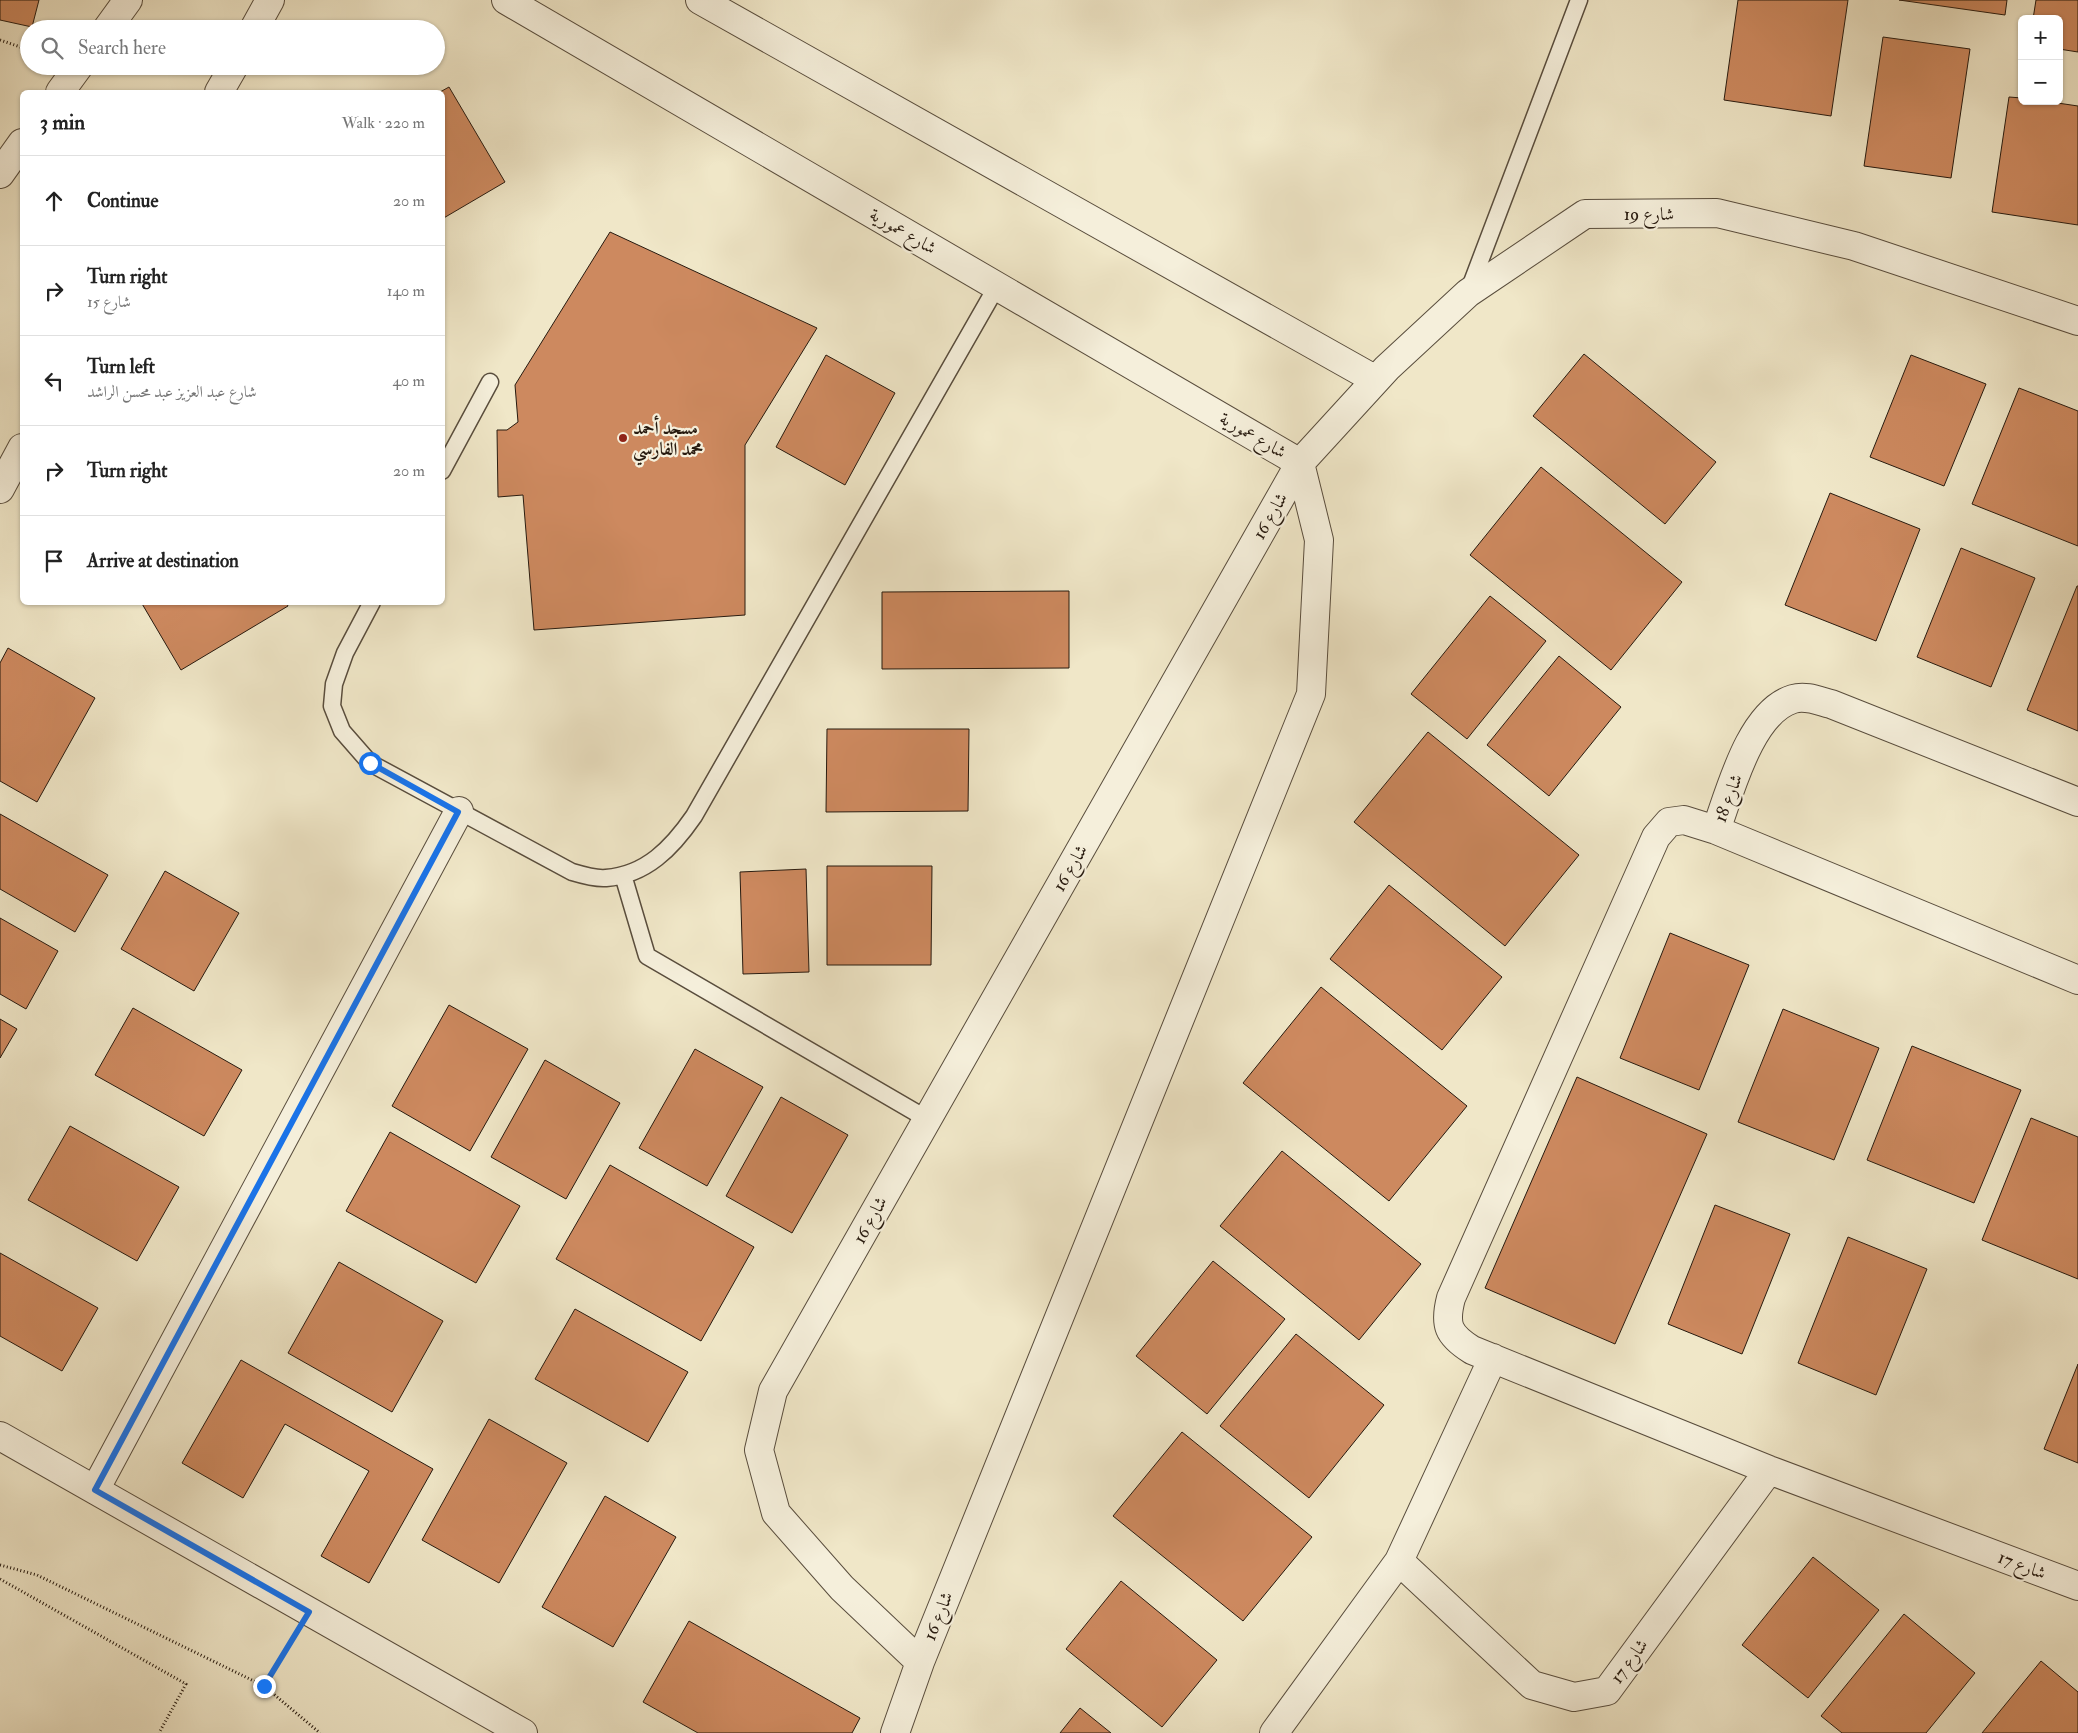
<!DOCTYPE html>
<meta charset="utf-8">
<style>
:root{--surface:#fff;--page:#f6f6f6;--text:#222;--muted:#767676;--line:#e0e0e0}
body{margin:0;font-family:"IM FELL Double Pica",Amiri,serif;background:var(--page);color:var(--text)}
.controls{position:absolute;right:15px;top:15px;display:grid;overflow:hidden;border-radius:8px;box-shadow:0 1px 4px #0004}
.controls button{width:45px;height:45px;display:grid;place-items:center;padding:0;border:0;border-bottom:1px solid var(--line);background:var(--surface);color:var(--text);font:25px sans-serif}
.stop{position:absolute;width:15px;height:15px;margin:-11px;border:4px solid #1a73e8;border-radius:50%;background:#fff}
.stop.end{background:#1a73e8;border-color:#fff;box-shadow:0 1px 5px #0008}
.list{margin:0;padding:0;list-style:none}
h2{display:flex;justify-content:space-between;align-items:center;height:65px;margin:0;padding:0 20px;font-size:21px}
h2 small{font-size:16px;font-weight:400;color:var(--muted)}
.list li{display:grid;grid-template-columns:32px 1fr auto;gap:15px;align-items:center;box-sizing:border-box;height:90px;padding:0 20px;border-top:1px solid var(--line)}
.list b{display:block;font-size:19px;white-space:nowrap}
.list p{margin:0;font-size:16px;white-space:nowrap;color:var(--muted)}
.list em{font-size:16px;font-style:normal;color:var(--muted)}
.icon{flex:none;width:28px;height:28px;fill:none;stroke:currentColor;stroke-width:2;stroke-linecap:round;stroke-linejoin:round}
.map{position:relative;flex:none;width:2078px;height:1733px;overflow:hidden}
.search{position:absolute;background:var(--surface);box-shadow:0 1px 4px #0004;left:20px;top:20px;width:425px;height:55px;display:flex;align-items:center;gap:12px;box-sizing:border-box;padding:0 18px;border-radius:28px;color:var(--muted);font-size:19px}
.panel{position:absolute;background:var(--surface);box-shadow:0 1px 4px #0004;left:20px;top:90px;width:425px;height:515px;border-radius:8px}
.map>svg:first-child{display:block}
.building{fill:#cd895f;stroke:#271a0f}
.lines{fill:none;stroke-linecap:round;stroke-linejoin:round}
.lane-casing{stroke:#594d3d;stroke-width:19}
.street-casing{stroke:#594d3d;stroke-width:30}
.path{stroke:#271a0f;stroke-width:3;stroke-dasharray:1 2.5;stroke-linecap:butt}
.lane{stroke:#f5efdb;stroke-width:16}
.street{stroke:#f5efdb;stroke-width:28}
.route{stroke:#1a73e8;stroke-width:6}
.poi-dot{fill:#8f2418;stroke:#f5efdb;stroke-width:2}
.labels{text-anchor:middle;stroke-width:4.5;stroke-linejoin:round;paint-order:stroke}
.street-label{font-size:18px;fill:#271a0f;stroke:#f5efdb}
.poi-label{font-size:18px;font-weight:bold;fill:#271a0f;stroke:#f5efdb;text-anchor:start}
</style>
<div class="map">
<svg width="2078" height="1733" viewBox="0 0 2078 1733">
<rect width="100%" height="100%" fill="#f0e7c8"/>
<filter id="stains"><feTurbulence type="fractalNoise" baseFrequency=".004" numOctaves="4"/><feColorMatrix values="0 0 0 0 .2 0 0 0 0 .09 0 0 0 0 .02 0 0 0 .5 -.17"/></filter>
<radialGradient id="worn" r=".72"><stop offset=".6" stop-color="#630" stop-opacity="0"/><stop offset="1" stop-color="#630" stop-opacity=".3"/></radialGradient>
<path class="building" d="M0 0H39L32 27 0 20Z
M1738 0H1848L1831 116 1724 100Z
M1899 0H2007L2005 15Z
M2036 0H2078V52L2059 49V19H2033Z
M1883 37 1970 49 1951 178 1864 166Z
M449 87 505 182 442 219V92H440Z
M2009 97 2022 98V101H2044L2078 106V225L1992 212Z
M610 232 817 328 745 445V615L534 630 523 495 498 497 497 430H507L518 422 515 385Z
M1584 354 1716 462 1665 524 1533 416Z
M826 355 895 393 845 485 776 447Z
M1911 355 1986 384 1944 486 1870 457Z
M2019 388 2078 411V546L1972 504Z
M1541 467 1682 582 1611 670 1470 555Z
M1830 493 1920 529 1876 641 1785 605Z
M1961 548 2035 578 1991 687 1917 657Z
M2077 586H2078V731L2027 710Z
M1069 591V668L882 669V592Z
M1490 596 1546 641 1467 739 1411 694Z
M141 602H286L288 606 181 670Z
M8 648 95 698 37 802 0 781V663Z
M1559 656 1621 707 1549 796 1487 745Z
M827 729H969L968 811 826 812Z
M1428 732 1579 855 1505 946 1354 822Z
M0 814 108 875 75 932 0 889Z
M827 866H932L931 965H827Z
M806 869 809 972 743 974 740 872Z
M165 871 239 913 194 991 121 949Z
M1389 885 1502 977 1442 1050 1330 959Z
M0 918 58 951 26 1009 0 994Z
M1670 933 1749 965 1699 1090 1620 1058Z
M1321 987 1467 1106 1389 1201 1243 1083Z
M449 1005 528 1049 470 1151 392 1106Z
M133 1008 242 1070 204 1136 95 1075Z
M1783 1009 1879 1048 1834 1160 1738 1122Z
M0 1019 17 1029 0 1058Z
M1912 1046 2021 1090 1974 1203 1867 1160Z
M695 1049 763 1087 707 1186 639 1148Z
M545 1060 620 1103 566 1199 491 1157Z
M1577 1077 1707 1134 1615 1344 1485 1288Z
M781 1097 848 1135 792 1233 726 1196Z
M2031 1118 2078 1137V1279L1982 1240Z
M70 1126 179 1187 137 1261 28 1200Z
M390 1132 520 1206 476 1283 346 1211Z
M1282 1151 1421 1264 1359 1340 1220 1226Z
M610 1165 754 1247 701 1341 556 1259Z
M1715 1205 1790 1234 1742 1354 1668 1324Z
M1848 1237 1927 1269 1876 1395 1798 1363Z
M0 1253 98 1308 62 1371 0 1336Z
M1213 1261 1285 1319 1207 1414 1136 1356Z
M339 1262 443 1321 392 1412 288 1353Z
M575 1309 688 1372 648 1442 535 1379Z
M1296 1334 1384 1405 1309 1498 1220 1426Z
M241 1360 433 1469 369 1583 321 1556 369 1471 285 1424 243 1498 182 1463Z
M2078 1364V1463L2044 1449Z
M489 1419 567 1463 499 1583 422 1540Z
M1182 1432 1312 1537 1243 1621 1113 1516Z
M605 1496 676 1537 613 1647 542 1607Z
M1813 1557 1879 1610 1808 1698 1742 1645Z
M1121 1581 1217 1660 1162 1727 1066 1649Z
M1904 1614 1975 1673 1926 1733H1842L1821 1716Z
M689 1621 860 1718 852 1733H698L643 1702Z
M2041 1661 2078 1692V1733H1982Z
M1080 1708 1111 1733H1060Z"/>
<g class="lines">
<g class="lane-casing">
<path id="lane" d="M1469 290 1579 0
M442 471 490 382
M372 602 345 653 334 684 332 706 342 731 370 763 572 872C582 875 595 879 606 878 646 875 672 848 694 816L997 286
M623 875 647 956 927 1119"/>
</g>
<g class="street-casing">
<path id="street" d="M506 0 1300 463
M700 0 1376 380
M107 29 128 0
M254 29 270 0
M60 92 79 66
M219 92 234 66
M0 174 22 143
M0 489 22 448
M1716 830C1730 792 1750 712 1793 699 1806 695 1819 701 1831 704L2078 802
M2078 980 1716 830 1684 820 1669 822 1656 837 1451 1298C1444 1325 1448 1335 1472 1350L1769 1470 2078 1586
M0 1436 523 1733
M95 1490 459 811
M1399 1561 1532 1685 1574 1697 1607 1691 1769 1470
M920 1662 842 1588 776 1513 759 1450 773 1391 1300 463 1387 368 1468 293 1585 214 1717 213 1854 246 2078 321
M895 1733 920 1662 1311 694 1319 540 1300 463
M1274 1733 1399 1561 1493 1358"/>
</g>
<path class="path" d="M0 40 29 50
M0 1565 37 1575 264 1686 320 1733
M0 1579 186 1684 159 1733
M264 1686 292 1639"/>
<use href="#lane" class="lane"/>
<use href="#street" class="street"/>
</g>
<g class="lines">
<path class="route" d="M264 1686 309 1612 95 1490 458 812 370 763"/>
</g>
<circle class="poi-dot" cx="623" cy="438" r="5"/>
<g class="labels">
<g class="street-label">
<text x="1649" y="220">شارع 19</text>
<text transform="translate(903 231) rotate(30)" y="6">شارع عمورية</text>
<text transform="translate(1253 435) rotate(30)" y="6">شارع عمورية</text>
<text transform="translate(1270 516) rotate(-60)" y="6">شارع 16</text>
<text transform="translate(1728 798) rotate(-69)" y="6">شارع 18</text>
<text transform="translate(1070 868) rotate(-60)" y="6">شارع 16</text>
<text transform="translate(870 1220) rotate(-61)" y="6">شارع 16</text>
<text transform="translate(2022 1565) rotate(21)" y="6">شارع 17</text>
<text transform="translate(938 1616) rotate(-68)" y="6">شارع 16</text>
<text transform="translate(1629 1661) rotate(-54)" y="6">شارع 17</text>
</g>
<g class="poi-label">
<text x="633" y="434">مسجد أحمد<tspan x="633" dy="21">محمد الفارسي</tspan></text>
</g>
</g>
<rect width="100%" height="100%" filter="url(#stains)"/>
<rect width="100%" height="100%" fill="url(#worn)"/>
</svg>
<div class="controls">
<button>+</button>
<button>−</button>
</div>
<div class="stop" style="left:370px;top:763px"></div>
<div class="stop end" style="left:264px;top:1686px"></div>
<div class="search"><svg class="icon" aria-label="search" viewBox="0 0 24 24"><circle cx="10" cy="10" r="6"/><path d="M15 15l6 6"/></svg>Search here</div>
<section class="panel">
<h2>3 min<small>Walk · 220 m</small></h2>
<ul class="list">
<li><svg class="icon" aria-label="ahead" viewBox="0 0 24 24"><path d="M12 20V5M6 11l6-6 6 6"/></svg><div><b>Continue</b></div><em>20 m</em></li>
<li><svg class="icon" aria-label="right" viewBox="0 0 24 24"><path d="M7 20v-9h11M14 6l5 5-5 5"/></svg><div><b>Turn right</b><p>شارع 15</p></div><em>140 m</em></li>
<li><svg class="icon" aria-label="left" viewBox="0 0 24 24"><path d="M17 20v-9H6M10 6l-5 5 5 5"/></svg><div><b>Turn left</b><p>شارع عبد العزيز عبد محسن الراشد</p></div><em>40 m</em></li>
<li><svg class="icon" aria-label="right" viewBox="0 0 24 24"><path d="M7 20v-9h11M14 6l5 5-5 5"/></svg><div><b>Turn right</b></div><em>20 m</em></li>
<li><svg class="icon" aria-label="arrive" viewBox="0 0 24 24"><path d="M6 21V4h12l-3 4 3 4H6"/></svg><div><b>Arrive at destination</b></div></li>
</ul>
</section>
</div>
